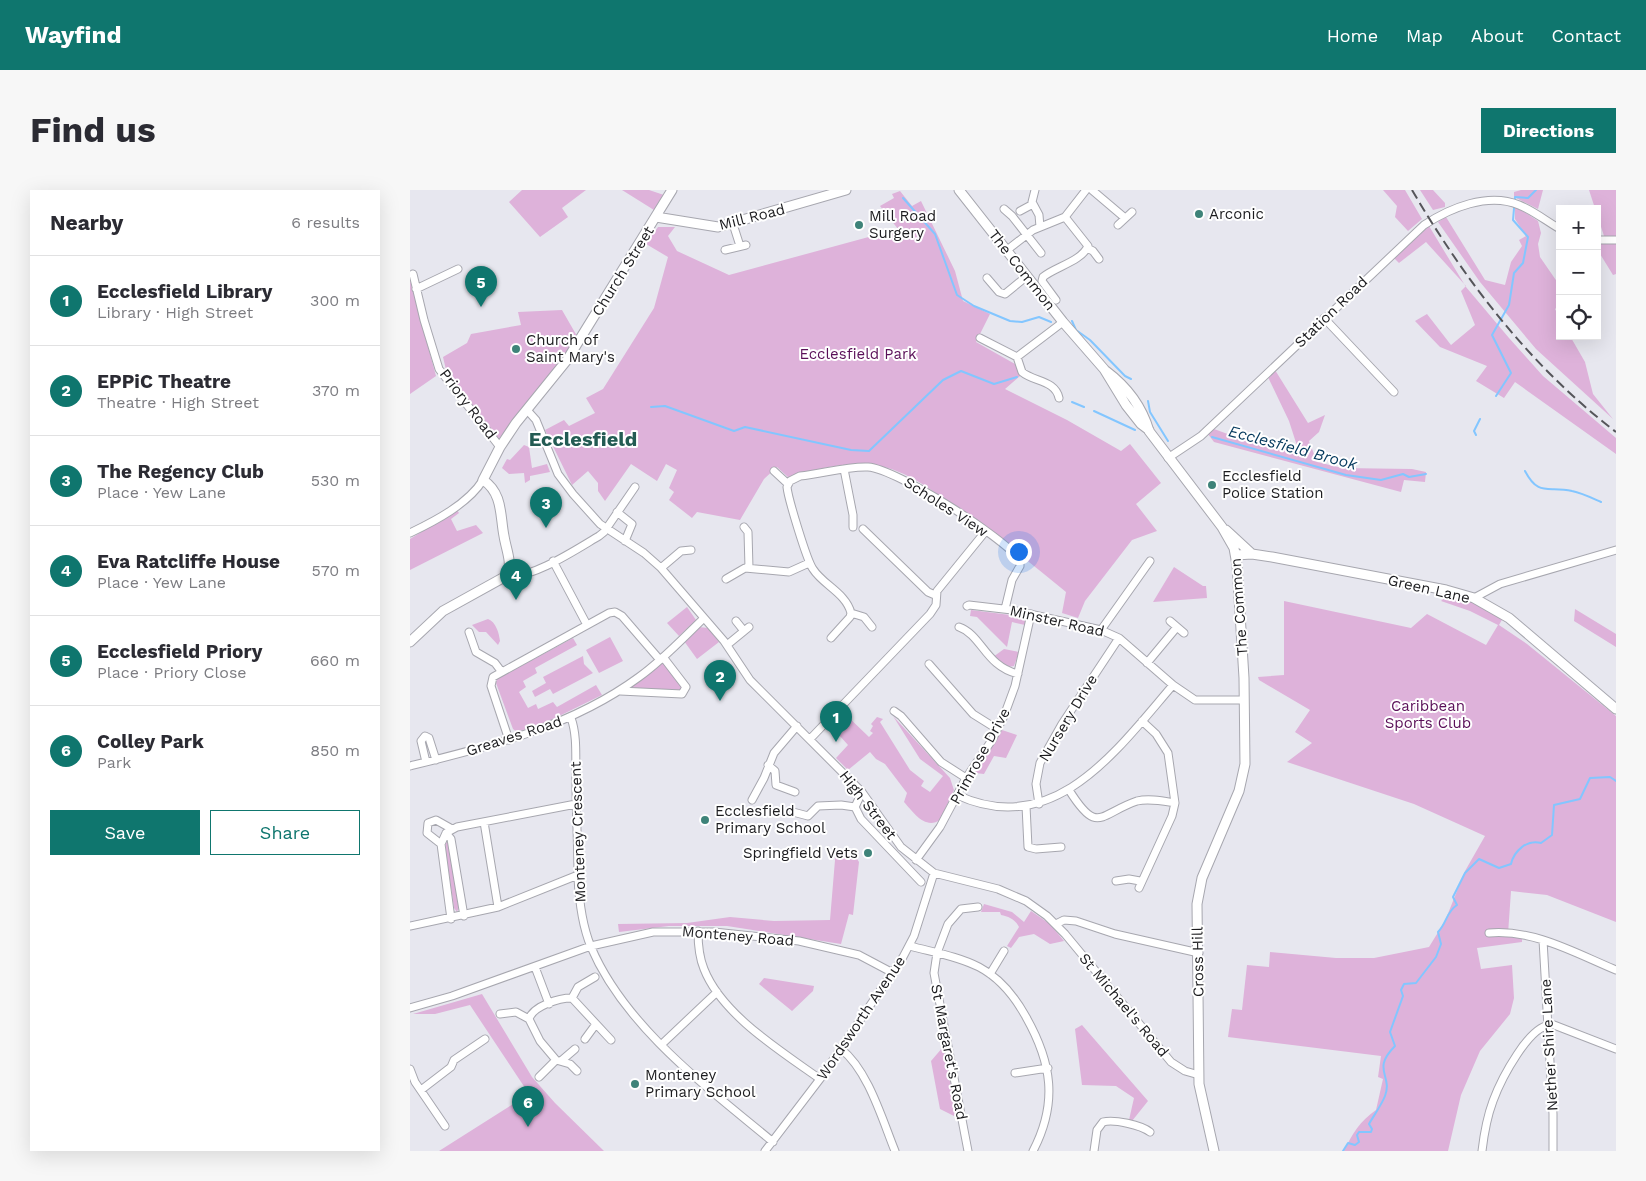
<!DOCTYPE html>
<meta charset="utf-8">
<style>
:root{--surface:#fff;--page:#f7f7f7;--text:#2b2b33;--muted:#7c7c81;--line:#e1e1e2;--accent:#0f766e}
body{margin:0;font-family:"Work Sans",sans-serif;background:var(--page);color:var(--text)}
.controls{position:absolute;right:15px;top:15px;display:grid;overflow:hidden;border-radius:0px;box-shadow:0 5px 20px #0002}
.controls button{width:45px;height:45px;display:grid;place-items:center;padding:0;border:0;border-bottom:1px solid var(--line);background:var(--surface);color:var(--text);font:25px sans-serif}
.you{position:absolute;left:608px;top:361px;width:18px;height:18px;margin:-12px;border:4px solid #fff;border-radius:50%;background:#1a73e8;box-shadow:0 0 0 8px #1a73e833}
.badge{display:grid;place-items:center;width:32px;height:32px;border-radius:50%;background:var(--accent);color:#fff;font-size:16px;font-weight:700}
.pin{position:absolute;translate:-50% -41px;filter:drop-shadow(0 1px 2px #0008)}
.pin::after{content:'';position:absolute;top:26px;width:18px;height:15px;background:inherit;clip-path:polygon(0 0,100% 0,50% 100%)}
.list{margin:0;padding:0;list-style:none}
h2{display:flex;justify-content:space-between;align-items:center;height:65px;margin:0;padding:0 20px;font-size:21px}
h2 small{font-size:16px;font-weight:400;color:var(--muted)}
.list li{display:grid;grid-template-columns:32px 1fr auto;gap:15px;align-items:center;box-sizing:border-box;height:90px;padding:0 20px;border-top:1px solid var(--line)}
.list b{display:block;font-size:19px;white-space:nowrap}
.list p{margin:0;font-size:16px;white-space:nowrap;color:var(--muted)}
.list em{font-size:16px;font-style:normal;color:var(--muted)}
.actions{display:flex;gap:10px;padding:15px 20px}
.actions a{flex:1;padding:11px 0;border:1px solid var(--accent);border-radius:0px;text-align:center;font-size:18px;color:var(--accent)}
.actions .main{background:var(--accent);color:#fff}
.icon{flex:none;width:28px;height:28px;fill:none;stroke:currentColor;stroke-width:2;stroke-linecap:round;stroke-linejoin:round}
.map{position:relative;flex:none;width:1206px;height:961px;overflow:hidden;border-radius:0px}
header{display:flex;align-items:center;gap:30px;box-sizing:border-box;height:70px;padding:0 25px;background:var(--accent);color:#fff}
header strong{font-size:24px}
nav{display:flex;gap:28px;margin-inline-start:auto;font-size:18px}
.intro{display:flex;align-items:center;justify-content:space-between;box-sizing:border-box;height:120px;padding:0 30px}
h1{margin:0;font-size:35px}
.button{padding:12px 22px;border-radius:0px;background:var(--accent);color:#fff;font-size:18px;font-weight:700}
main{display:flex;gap:30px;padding:0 30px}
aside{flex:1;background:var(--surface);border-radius:0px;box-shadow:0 5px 20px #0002}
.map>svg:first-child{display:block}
.green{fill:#deb2da}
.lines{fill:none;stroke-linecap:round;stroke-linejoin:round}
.stream{stroke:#83c6ff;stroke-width:2}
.minor-casing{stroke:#a7a7af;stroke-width:9}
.major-casing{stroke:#a7a7af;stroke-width:11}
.minor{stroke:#fff;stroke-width:7}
.major{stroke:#fff;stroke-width:9}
.rail{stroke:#55555a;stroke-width:2;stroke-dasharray:10 5;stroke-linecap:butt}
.poi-dot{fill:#3e8379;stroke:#fff;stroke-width:2}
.labels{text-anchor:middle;stroke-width:4;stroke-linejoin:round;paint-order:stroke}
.poi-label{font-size:15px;fill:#1c1c1f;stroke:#fff;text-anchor:start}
.street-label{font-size:15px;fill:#1c1c1f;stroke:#fff}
.park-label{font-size:15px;fill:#5a0f58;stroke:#fff}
.water-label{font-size:16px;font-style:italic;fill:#03385c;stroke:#fff}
.district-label{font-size:20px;font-weight:bold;fill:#235b53;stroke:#fff}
</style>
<header>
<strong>Wayfind</strong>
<nav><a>Home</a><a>Map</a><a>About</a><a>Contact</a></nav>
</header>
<div class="intro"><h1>Find us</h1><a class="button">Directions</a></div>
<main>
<aside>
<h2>Nearby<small>6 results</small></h2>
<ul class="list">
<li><span class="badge">1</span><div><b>Ecclesfield Library</b><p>Library · High Street</p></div><em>300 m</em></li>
<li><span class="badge">2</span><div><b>EPPiC Theatre</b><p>Theatre · High Street</p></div><em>370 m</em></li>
<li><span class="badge">3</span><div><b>The Regency Club</b><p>Place · Yew Lane</p></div><em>530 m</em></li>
<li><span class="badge">4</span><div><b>Eva Ratcliffe House</b><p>Place · Yew Lane</p></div><em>570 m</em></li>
<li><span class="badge">5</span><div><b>Ecclesfield Priory</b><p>Place · Priory Close</p></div><em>660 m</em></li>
<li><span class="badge">6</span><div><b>Colley Park</b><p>Park</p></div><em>850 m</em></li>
</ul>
<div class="actions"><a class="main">Save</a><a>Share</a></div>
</aside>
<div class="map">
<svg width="1206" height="961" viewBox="0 0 1206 961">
<rect width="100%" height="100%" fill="#e7e7ef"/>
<path class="green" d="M112 0H176L152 18 158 27 130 47 99 12Z
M212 0H239L254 5 244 20Z
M973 0H995L1012 29 998 41 985 27 987 16Z
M1010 0H1023L1035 13V17L1023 20Z
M1111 0H1133L1128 19 1104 7V2Z
M1179 0H1206V46H1194Z
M490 1 502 16 511 11 545 81 553 111 580 124 566 152 605 174 610 186 595 199 657 230 711 261 720 254 751 293 726 314 747 341 722 350 675 411 668 428 652 423 656 402C622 374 587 346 551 321 524 302 498 280 464 275 441 271 401 279 379 288L367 277 354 289 330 330 287 322 282 328 259 310 264 302 259 298 267 280 256 274 247 291 221 274 195 311 188 301V293L178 281 162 295 135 240 154 230 159 236 185 223 176 208 193 199 244 118 258 67 236 54 248 37H265L258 46 267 61 319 85 488 39 470 16 484 8 482 4Z
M1105 16 1128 31 1131 43 1128 54 1130 67 1150 96V115L1145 119 1150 128V146H1160L1175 172 1183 204 1203 229 1126 159 1070 92 1028 32 1036 27 1075 90 1095 95 1101 72 1112 56 1109 50 1116 46 1105 29Z
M1019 36 1056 97 1099 148 1133 186 1206 248V264L1105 192 1094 208 1066 191 1077 176 1030 157 1005 131 1017 124 1041 155 1065 135 1051 101 1056 96 1016 52 989 73 984 68Z
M1187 52H1206V84L1203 85 1187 59Z
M0 90 26 186 0 204Z
M152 120 167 146 150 175 88 250 37 184 33 167 57 153 61 144 111 135 108 122Z
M865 180 898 233 915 225 909 242 899 251 907 272 932 278 1002 279 1016 282 1015 292 994 290 991 302 804 252 798 244 804 239 834 250 889 262 879 231 857 185Z
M114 255 119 257 122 278 137 274 140 282 120 286V290L115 293 114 283 99 284 92 278 97 269 100 270Z
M47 320 49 323 41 329 47 341 66 335 73 343 0 380V349Z
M764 377 793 396H796L797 408 743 412Z
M1037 405 1063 412 1093 428 1089 435 1117 454 1206 526V732L1137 705 1101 701 1098 744 1112 748V752L1067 758 1071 779 1102 775 1104 808 1100 824 1070 861 1051 905 1038 961H934C942 944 950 931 966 920L973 889 968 887 971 866 818 847 822 819 832 820 837 775 859 777 860 762 926 768H964L1019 757 1035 731 1055 681 1075 646 1004 614 877 572 902 553 885 542 900 520 849 490 848 487 874 485V411L1001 438 1017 424 1076 455 1088 435 1060 421 1031 411Z
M277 417 286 430 269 446 257 433Z
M1165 419 1206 444V457L1164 431Z
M561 420 609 426 615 431V435L602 432 597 457 567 427 560 426Z
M78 429C86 432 89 443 90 451L88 455 76 442H69L62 435Z
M289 437 298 438 309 452 287 469 274 451Z
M200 447 213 471 189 483 176 460Z
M163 448 167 455 125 478 127 483 113 491 116 497 109 502 118 518 126 514 128 519 143 512 147 517 186 495 192 505 139 531 107 542 103 539 86 493 87 489Z
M594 459 609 462 604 476 598 477 583 467Z
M173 466 174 474 183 483 143 504 140 499 125 507 122 501 136 493 133 487Z
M251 473 256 475 272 496 271 501 218 498Z
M432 521 459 547 463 543 460 541 463 536 461 534 467 527 473 529 470 532 500 580 514 591 511 596 520 602 533 586 510 569 483 526 540 588 544 600 530 630C515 640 503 622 494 612L497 603 475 574 466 569 460 562 438 580 426 568 438 555 420 535Z
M592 540 607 545 596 568 584 566 574 584 565 583Z
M36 652 39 654 49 717 47 722 44 718 35 657Z
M426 658 433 660 432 665 447 669 449 672 443 725 439 724 431 754 317 736H259L209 742 208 734 277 733 320 727 364 731 420 730Z
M574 714 602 722 614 732 621 721 640 734 654 751 640 754 624 744 609 747 601 758 597 756 609 737C606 730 598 726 591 725L590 722H571Z
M354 788 404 796 403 801 382 821 349 794Z
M72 804 122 887 145 913 194 961H29L119 904 60 815 25 824H3Z
M672 835 738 911 722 931 719 930 724 908 706 896 672 895 665 839Z
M533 857 548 928 530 919 521 871Z"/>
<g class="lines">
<path class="stream" d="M493 8 525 44 547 105 564 116 600 131 612 132 629 127 641 132
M662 131 666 140 680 150 715 186 721 189
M1086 206 1101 183 1082 145 1099 115 1104 83 1113 73 1118 47 1103 30 1105 7 1118 8 1126 0
M738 211 740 222 758 251
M662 212 674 217
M241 217 255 216 324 241 335 237 441 260 459 261 533 190 551 181 584 194 607 187
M684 221 725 240
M1066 245 1064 241 1070 229
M802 247 936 285 971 290 993 284 999 287 1016 284
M1115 281C1129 308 1139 295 1162 301 1172 303 1182 308 1191 312
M933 961 938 953 945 955 949 952 947 945 949 942H961L962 939 959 934C964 925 971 916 975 906 983 885 961 880 985 856L980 842 993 806 991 800 994 794 1006 793 1026 767 1031 754 1028 742C1037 733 1036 722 1047 715L1043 707 1055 683 1069 669 1089 678 1101 674C1104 661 1117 649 1131 653L1142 645 1144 615 1170 609 1180 588 1200 587 1206 591"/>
<g class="minor-casing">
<path id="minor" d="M625 0 622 12 629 25 630 37
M682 0 715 28
M594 19 602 26 631 63
M610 21 623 14
M323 34 330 56
M708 35 722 22
M1187 50H1206
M677 58 683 61 689 69
M315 60 336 55
M597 60 623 40 655 27 676 0
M3 84 14 130 29 179 90 257
M577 88 589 102 595 104 617 86
M6 99 48 79
M646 110 632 91 633 87C645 77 672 71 678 56L655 27
M914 128 984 202
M570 148 607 167 653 132
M607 167 612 182C624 192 645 190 649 208
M117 220 126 230 148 284 163 304 190 334 234 363 251 378 314 451 340 490 452 602 491 657 524 683 588 699 616 711 637 726 655 744 761 872 775 881 789 885
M758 268 791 246 1014 35C1040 18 1078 2 1109 15 1124 21 1136 31 1150 39
M434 279 443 325V337
M364 281 378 294
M207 322 222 334 215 351
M334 337 338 342 339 378
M453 339 518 402 525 405
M0 343C25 331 58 314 73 290
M143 371 177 435
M251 378 271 361 281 360
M98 385C119 391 170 357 189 346L194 342 225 297
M316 389 335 378 379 382 399 373
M1064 408 1090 394 1206 360
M557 416 559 415 602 420 691 440 709 448 763 495 785 510H834
M441 423 454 427 462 437
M326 431 334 441
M760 431 774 443
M549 437C572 445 575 476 608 484
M691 440 740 371
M59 442 66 462 85 473 91 481
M421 448 440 427 441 423C436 403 413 395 403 379 397 371 378 308 377 297L380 291 390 286C412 284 436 276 458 277 487 279 593 347 610 370V376L602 390 595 419
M317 455 339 437
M737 473 767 437
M519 474 563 524 587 539
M210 501 272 504 276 497 253 467
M484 521 491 526 531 572 556 588
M161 528C168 547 165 571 166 592 166 623 168 655 168 687 169 710 172 735 181 757 215 837 298 898 363 952
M400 549 520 424 526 415 527 401 575 342
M99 550 81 496 83 487 199 423 205 422 212 426 250 470
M16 572 11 551 15 546 19 548 26 570
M358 575 365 581 366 595 385 602
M0 576C81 556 161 537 229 487 253 470 273 448 294 428
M659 600C688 646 689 624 727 611 739 608 753 611 765 613
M452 602 445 617 451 629 511 692
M547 605C644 650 707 560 763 495
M342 610 354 588 364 563 387 536
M629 614 626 594 630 573 652 534 709 448
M616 616 618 657 626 659 651 657
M383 622 398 626 408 616 431 615 445 617
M74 632 88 717
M36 643 41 649 54 726
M31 654 17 643 18 633 26 630 42 639
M506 670 530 637 556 588 582 550 594 526 605 496 621 424
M706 691 719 689 730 691
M729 698 762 626 765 613 758 563 746 544 732 531
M41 729 31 654 36 643 47 637 166 614
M646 734 654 730 666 731 705 744 789 763
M0 736 88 717 168 685
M288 741C288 754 289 767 294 779 312 825 371 861 410 889
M1079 743C1124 739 1165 763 1206 780
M1133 750 1143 924V961
M500 756C522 762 548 766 569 777 590 788 605 807 616 827 642 873 648 913 623 961
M125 777 139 814
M580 784 594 761
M162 808 168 797 185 787
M0 818 42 806 181 756 243 742H304L389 751 449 765 483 783
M90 824 106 822 119 829
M175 849 186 834
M252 854 307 802
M431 859C458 880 472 929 485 961
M146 870 130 851 119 829C123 816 149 808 162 808L201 850
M151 871 165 859
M0 879 5 892 35 936
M605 883 638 878
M129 887 146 870 160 874 167 881
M11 900 41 877 44 870 75 849
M355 961 410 889 493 767 504 746 524 683
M558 961 524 783 527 763 538 734 551 719 568 717
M684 961 687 940 693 932C704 929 731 935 740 942
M1072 961C1074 944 1077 927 1083 911 1090 892 1120 831 1144 835L1206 859"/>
</g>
<g class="major-casing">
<path id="major" d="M549 0 653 132 694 179 716 215 731 234 739 240
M246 27 308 37 436 0
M696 181C716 196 732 217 739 241L812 337 824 358 827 375 834 488 835 574 829 601 792 688 787 714 789 894 804 961
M816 340 842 364
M826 365 842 364 862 367 1036 400 1064 408 1099 428 1206 519
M0 452 33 421 98 385C102 371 96 359 94 346 90 326 93 303 73 290L90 257 106 233 157 170 262 0"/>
</g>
<use href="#minor" class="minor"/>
<use href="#major" class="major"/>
<path class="rail" d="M1002 0C1056 92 1121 177 1206 242"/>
</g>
<g class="poi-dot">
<circle cx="789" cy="24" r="5"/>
<circle cx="449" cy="35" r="5"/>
<circle cx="106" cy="159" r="5"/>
<circle cx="802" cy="295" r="5"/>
<circle cx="295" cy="630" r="5"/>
<circle cx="458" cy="663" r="5"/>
<circle cx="225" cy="894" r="5"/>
</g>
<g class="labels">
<g class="poi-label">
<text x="799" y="29">Arconic</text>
<text x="459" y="31">Mill Road<tspan x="459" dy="17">Surgery</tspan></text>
<text x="116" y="155">Church of<tspan x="116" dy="17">Saint Mary's</tspan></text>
<text x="812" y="291">Ecclesfield<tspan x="812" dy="17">Police Station</tspan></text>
<text x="305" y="626">Ecclesfield<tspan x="305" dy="17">Primary School</tspan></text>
<text x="448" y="668" text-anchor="end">Springfield Vets</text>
<text x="235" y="890">Monteney<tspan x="235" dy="17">Primary School</tspan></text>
</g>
<g class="street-label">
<text transform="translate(342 27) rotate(-14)" y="5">Mill Road</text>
<text transform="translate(612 80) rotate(52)" y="5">The Common</text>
<text transform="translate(213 81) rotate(-58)" y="5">Church Street</text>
<text transform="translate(921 122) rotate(-44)" y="5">Station Road</text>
<text transform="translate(58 214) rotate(53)" y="5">Priory Road</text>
<text transform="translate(536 317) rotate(33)" y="5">Scholes View</text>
<text transform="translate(1019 399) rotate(13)" y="5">Green Lane</text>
<text transform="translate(829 417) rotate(-94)" y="5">The Common</text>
<text transform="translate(647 431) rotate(13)" y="5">Minster Road</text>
<text transform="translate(658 528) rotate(-59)" y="5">Nursery Drive</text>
<text transform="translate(104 546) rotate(-18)" y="5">Greaves Road</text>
<text transform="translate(570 566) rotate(-61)" y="5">Primrose Drive</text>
<text transform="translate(458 615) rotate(52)" y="5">High Street</text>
<text transform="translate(168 642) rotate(-92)" y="5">Monteney Crescent</text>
<text transform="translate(328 746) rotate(5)" y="5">Monteney Road</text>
<text transform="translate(788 772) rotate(-91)" y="5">Cross Hill</text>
<text transform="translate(714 815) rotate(50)" y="5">St Michael's Road</text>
<text transform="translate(451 828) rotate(-56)" y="5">Wordsworth Avenue</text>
<text transform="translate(1139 855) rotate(-93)" y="5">Nether Shire Lane</text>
<text transform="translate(539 862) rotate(79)" y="5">St Margaret's Road</text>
</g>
<g class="park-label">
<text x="448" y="169">Ecclesfield Park</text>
<text x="1018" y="521">Caribbean<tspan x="1018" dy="17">Sports Club</tspan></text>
</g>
<g class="water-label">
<text transform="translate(883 257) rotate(15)" y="6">Ecclesfield Brook</text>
</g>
<g class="district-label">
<text x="173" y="256">Ecclesfield</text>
</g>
</g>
</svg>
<div class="controls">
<button>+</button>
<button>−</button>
<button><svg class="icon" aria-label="locate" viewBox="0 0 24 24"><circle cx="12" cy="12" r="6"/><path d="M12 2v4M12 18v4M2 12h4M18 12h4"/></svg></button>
</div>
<div class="you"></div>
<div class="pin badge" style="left:426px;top:552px">1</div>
<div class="pin badge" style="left:310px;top:511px">2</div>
<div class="pin badge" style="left:136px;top:338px">3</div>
<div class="pin badge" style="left:106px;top:410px">4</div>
<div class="pin badge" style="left:71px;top:117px">5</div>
<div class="pin badge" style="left:118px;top:937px">6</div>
</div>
</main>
